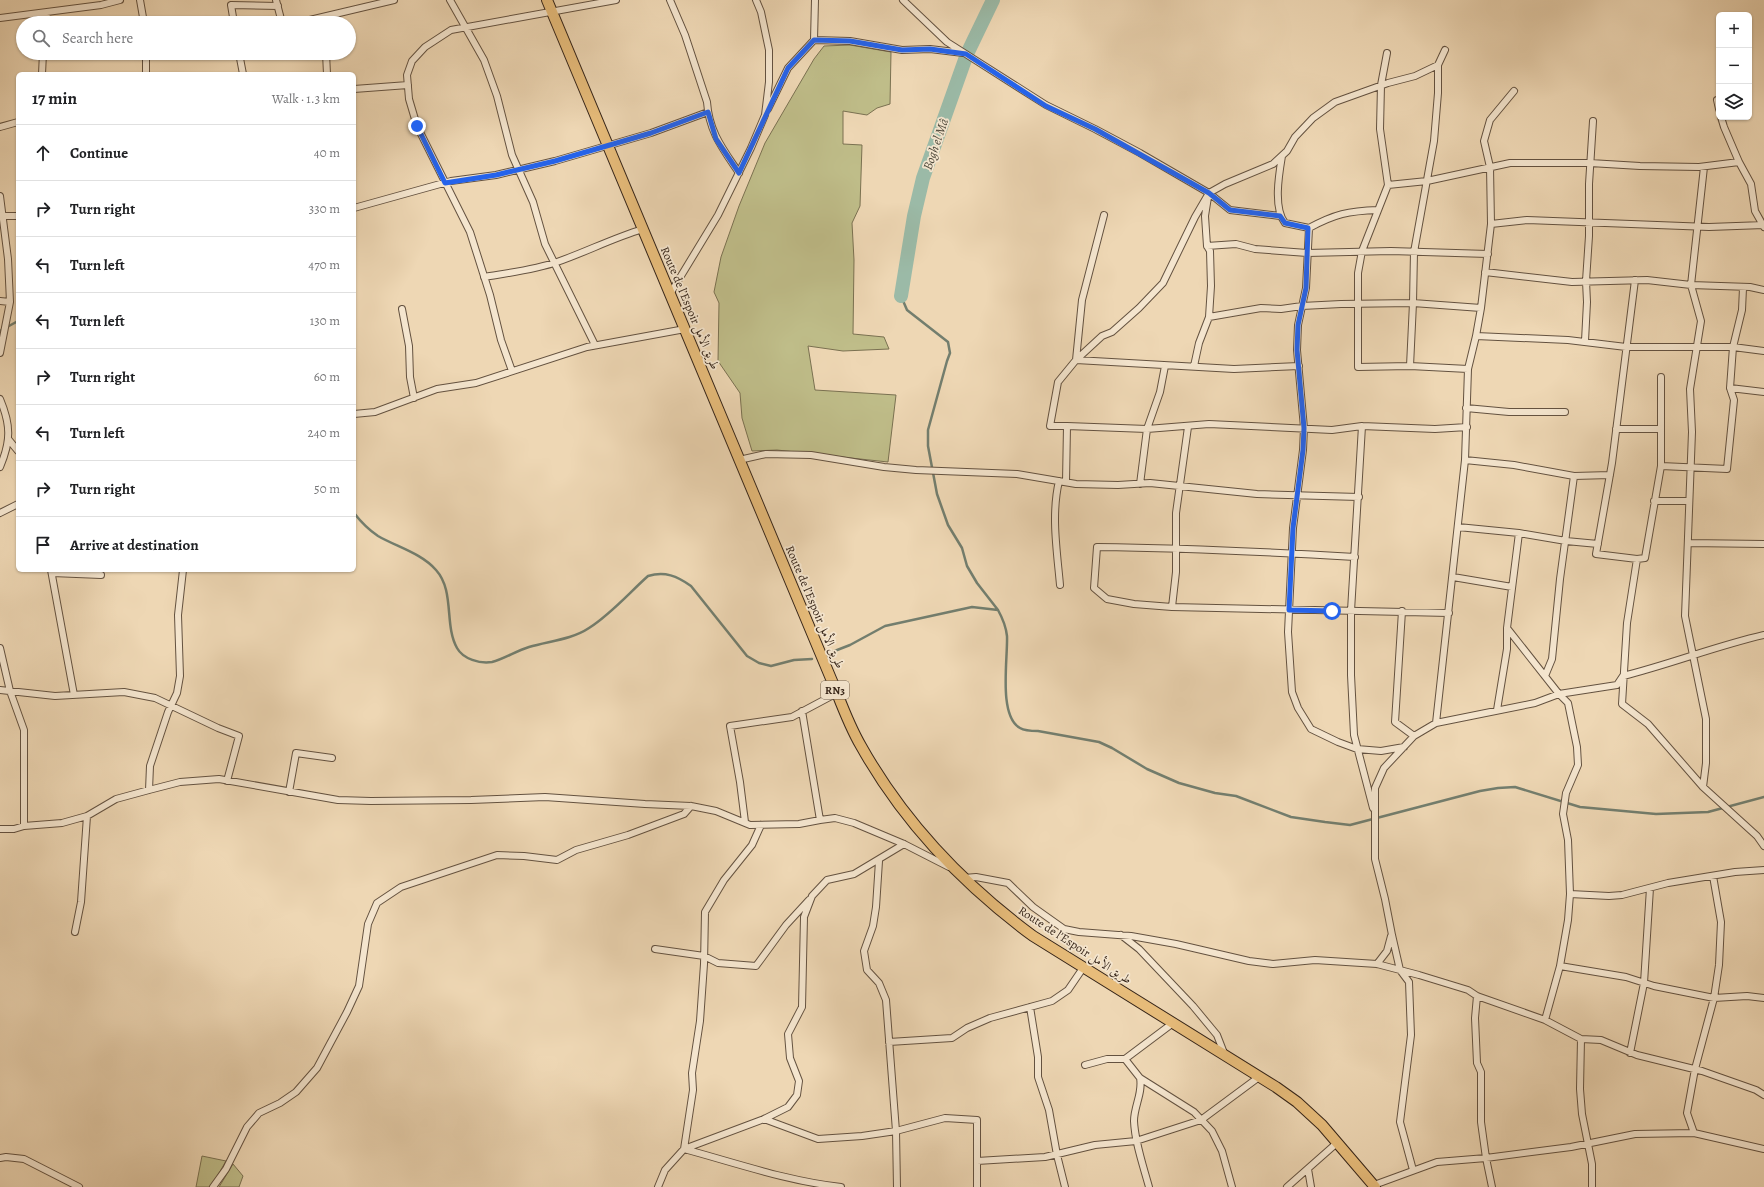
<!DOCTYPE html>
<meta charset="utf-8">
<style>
:root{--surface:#fff;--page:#f6f6f6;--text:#202124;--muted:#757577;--line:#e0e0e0}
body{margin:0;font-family:Alegreya,Amiri,serif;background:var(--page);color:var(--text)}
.controls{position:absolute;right:12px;top:12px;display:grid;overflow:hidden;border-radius:6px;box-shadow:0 1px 3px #0004}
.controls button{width:36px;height:36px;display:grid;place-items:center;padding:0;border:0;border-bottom:1px solid var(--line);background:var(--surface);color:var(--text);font:20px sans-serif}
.stop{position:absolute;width:12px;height:12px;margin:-9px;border:3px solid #2563eb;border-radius:50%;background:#fff}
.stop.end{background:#2563eb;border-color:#fff;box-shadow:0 1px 4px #0008}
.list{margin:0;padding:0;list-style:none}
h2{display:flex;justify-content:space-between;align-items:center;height:52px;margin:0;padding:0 16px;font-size:17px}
h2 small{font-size:13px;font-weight:400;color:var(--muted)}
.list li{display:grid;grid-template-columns:26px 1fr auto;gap:12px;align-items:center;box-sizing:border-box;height:56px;padding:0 16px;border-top:1px solid var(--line)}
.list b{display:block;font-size:15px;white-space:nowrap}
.list em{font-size:13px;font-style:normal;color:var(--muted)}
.icon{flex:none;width:22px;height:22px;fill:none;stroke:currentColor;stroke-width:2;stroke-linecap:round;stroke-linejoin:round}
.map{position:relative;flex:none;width:1764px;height:1187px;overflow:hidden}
.search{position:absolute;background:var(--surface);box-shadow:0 1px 3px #0004;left:16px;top:16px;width:340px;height:44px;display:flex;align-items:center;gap:10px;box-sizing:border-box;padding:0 14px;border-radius:22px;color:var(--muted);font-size:15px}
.panel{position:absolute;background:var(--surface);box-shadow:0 1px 3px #0004;left:16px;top:72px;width:340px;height:500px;border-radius:6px}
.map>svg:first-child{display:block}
.green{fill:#bfbd89;stroke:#7a7151}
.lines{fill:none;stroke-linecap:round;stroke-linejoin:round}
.stream{stroke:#737e6e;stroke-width:2.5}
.river{stroke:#9bbaa7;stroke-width:14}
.minor-casing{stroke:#645240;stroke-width:8}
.trunk-casing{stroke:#362519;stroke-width:12}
.minor{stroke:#f4e5ce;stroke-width:6}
.trunk{stroke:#e7bc7a;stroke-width:10}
.route{stroke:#2563eb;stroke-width:5}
.labels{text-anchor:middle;stroke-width:3.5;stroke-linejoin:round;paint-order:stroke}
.shield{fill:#f4e5ce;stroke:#6f5f4f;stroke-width:1}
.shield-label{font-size:11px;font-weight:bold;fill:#362519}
.street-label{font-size:12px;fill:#362519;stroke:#f4e5ce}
.water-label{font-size:13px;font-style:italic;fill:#4f4a3c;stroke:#f4e5ce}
</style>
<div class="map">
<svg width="1764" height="1187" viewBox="0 0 1764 1187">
<rect width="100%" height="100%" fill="#eed7b4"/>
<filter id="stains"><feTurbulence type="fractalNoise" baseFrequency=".005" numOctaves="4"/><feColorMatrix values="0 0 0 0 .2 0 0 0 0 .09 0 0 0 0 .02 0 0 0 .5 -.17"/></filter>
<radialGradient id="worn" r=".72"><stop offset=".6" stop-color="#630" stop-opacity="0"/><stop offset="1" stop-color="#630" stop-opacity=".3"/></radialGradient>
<path class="green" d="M850 45 891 52 890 104 877 108 867 115 843 111V144L862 145 860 206 852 223 854 260 853 334 884 337 889 349 843 351 808 346 815 390 896 395 888 462 777 450 752 451 742 418 740 393 718 361 719 303 714 292 721 257 739 206 765 143 814 59 824 46Z
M202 1156 226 1161 211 1187H196Z
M233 1164 243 1176 239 1187H219Z"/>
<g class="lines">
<path class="stream" d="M901 296 907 310 948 342 950 353 947 361 928 430V446L937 494 948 525 962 548 967 566 977 583 998 610
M0 331 18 321
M354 513C361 522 369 530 378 536 397 547 421 553 436 570 455 591 444 625 457 648 463 659 480 664 492 662 504 659 516 651 529 647 548 641 571 640 589 628 611 614 629 593 648 576 665 571 677 576 691 586L747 656 759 663 771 666 794 660 812 659
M832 652 850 645 885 626 972 607 998 610C1003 619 1006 627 1007 636 1008 658 998 716 1020 728 1025 731 1032 731 1038 731L1099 742 1112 748 1147 769 1179 783 1215 793 1236 796 1291 817 1325 822 1350 825 1480 791 1498 788 1515 787 1580 807 1656 814 1708 812 1764 797"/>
<path class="river" d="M901 296 914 216 923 178 967 54 993 0"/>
<g class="minor-casing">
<path id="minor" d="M140 0 144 23
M276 0 282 23
M450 0 484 60 497 96 512 155 533 202 545 244 595 345
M670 0 685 35 707 102C709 132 723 149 739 173
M903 0 947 42 1046 105 1095 129 1140 153 1209 193 1230 210 1280 216
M0 18 101 5 120 0
M46 23 47 12
M234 23 231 5 278 6
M297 23 394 0
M814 40 815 0
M239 53 243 74
M326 53 327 74
M1387 53 1381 85 1380 129 1388 185 1362 251 1358 273V367L1410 366 1468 369
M42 74 43 53
M146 74V53
M354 89 408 85
M1717 100 1719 109
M768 109 788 68 814 40 850 41 902 50 930 49 963 53
M1721 117 1724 127 1739 162 1751 184 1755 211 1764 227
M0 127 18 122
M1282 156C1279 174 1273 208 1285 223L1309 228C1335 214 1348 211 1378 210
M1388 185 1427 181 1510 163H1590L1640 166 1699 167 1739 162
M0 196 8 259 10 302 0 353
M354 208 451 181 496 175 555 161 651 133 708 112
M1104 215 1082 300 1076 360 1234 369 1299 366
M0 216H18
M1491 224 1527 220 1709 227 1764 225
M1309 228 1306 288 1298 325 1297 350 1304 428 1303 450 1293 528 1288 632 1292 692 1298 708 1311 729 1338 742 1357 749 1381 751 1404 747
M1207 246 1236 244 1255 249 1307 253 1391 251 1488 254
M1485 272 1572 282 1647 280 1691 285 1750 287 1764 290
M484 277C508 273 534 270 557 262 586 252 613 238 643 229
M1635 280 1612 463 1596 554 1637 559 1645 558 1661 466V377
M670 294 718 215 751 148 765 115 769 82V50L761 12 756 0
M0 301 10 302
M402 309 409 346 410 377 414 398
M1209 317 1261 308 1281 309 1302 306 1341 304 1413 303 1481 308
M1476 336 1568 340 1626 347H1733L1764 351
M1585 341 1587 302 1586 281 1589 236V184L1593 121
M1194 366 1199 343 1209 317 1211 286 1210 251 1207 246 1205 216 1208 197
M1410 366 1413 303 1414 252 1434 141 1438 93V65
M512 371 501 340 490 295 470 232 417 126 409 99 407 75 412 61 425 47 451 30 616 0
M1730 388 1764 392
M0 399C11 425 11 441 0 467
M1466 408 1509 412H1565
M354 414 375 412 437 389 476 383 587 347 685 329
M1067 426 1147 429 1209 424 1332 430 1362 426 1435 429 1467 427
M1362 426 1351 611V675L1354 735 1373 808
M1616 429H1660
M9 440 18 451
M739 460 766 454 811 455 884 467 916 470 1017 474 1076 484 1118 485 1150 483 1257 494 1359 497
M1465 460 1514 465 1574 476 1610 475
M1661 466 1727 469 1734 400 1730 388 1733 347 1742 310 1743 288
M1059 481C1051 515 1057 551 1060 585
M1066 482 1067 426H1050L1058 382 1076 360 1102 336 1112 332 1139 308 1163 283 1195 217 1209 193 1225 184 1273 164 1287 151 1295 137 1313 118 1335 102 1388 83 1415 76 1438 65 1445 50
M1140 484 1147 429 1160 392 1165 366
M1654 501H1689
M0 513 18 504
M1458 527 1519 533 1566 541 1598 544
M1519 533 1507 628 1559 694 1568 703 1577 747 1578 765 1566 793 1563 814 1568 840 1570 894 1568 920 1560 966 1545 1020
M1688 543 1764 544
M1355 557C1269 552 1183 548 1097 547L1094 588 1107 599 1134 604 1172 607 1449 613
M1637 559 1627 623 1622 704 1648 724 1703 787 1757 836 1764 846
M51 570 74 695
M52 573 101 575
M1453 577 1512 587
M1172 607 1176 572V513L1188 427
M1402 611 1395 722 1414 736
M0 648 10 691 24 730V826
M1545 676 1552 659 1560 579 1574 476
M0 690 55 696 124 692 155 698 218 728 239 736 227 781
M1497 710 1507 649V628
M802 711 820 820
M1436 723 1465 460 1468 369 1476 336 1481 308 1491 224 1490 167 1484 141 1490 120 1514 91
M1703 787 1706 763V719L1685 616 1692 432 1690 389 1701 321 1691 285 1704 167
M149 790 150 766 168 712 177 693 180 676 178 615 183 570
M289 792 296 753 332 758
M745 822 740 782 730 726 792 717 837 693
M761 825 752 845 724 880 705 912 704 964 700 1021 692 1073 693 1090 684 1149C736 1163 787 1181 841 1187
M0 829H14L24 826 62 823 87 816 116 799 149 790 180 782 219 779 338 800 371 801 471 800 545 797 645 804 691 806 716 811 750 825 799 824 820 820 835 818 854 823 904 844 949 867
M879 861 876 907 873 926 864 951 867 970 879 983 886 1000 896 1131 897 1187
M964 878 976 877 1008 883 1033 907 1064 929 1079 932 1131 936 1176 944 1249 961 1273 964 1315 960 1377 964 1419 975 1468 990 1477 996 1545 1020 1581 1039 1601 1040 1637 1055 1702 1071 1756 1090 1764 1095
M1570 894 1609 896 1622 895 1668 883 1735 872 1764 870
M75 932 81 902 87 816
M1121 935 1139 949 1193 1006 1217 1035 1224 1053
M655 949 704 956 718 963 756 966 786 925 809 900
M1377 964 1387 951 1391 936
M1560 966 1626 977 1654 986 1714 998 1747 996 1764 998
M1477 996 1475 1018 1477 1063 1481 1072V1122L1486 1158 1492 1187
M1030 1007 1038 1057V1077L1049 1110 1057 1155 1065 1187
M1581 1039 1580 1089 1582 1114 1592 1164V1187
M889 1042 952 1038 967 1028 990 1018 1052 1001 1068 990 1083 968
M1630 1053 1644 983 1650 888
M1125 1059 1140 1078 1194 1112 1212 1131 1222 1151 1232 1187
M1085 1065 1107 1059H1125L1173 1023
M1140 1078C1143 1093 1134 1106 1134 1121 1135 1143 1143 1165 1149 1187
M764 1119 818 1139 862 1136 896 1131 945 1118 977 1120V1187
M1694 1133 1687 1113 1695 1069 1714 998 1719 965 1721 922 1713 876
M0 1158 6 1157 24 1159 79 1187
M977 1161 1045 1157 1095 1145 1136 1141 1201 1120 1259 1077
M1308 1169 1311 1187
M1413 1170 1400 1122 1411 1035 1409 982 1400 970 1392 935 1385 899 1375 859V788L1384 768 1414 736 1436 723 1535 703 1559 694 1617 685 1623 676C1671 664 1716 646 1764 635
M1374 1185 1437 1162 1486 1158 1571 1147 1635 1134 1694 1133 1764 1149
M213 1187 226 1169 247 1127 259 1113 280 1103 296 1092 317 1068 347 1012 359 986 368 924 377 903 401 887 497 855 524 856 557 860 576 850 628 835 684 814 691 806
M658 1187 665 1170 684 1149 764 1119 788 1107 797 1095 799 1081 790 1058 788 1034 802 1007 804 917 812 896 827 880 854 874 904 844
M1287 1187 1338 1142"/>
</g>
<g class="trunk-casing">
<path id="trunk" d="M547 0 837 693C844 711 851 729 861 746 903 821 964 885 1033 936L1276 1087 1297 1102 1322 1125 1375 1187"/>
</g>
<use href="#minor" class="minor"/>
<use href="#trunk" class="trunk"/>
</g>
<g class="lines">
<path class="route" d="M417 126 445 183 496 175 555 161 651 133 708 112 716 139 739 173 788 68 814 40 850 41 902 50 930 49 966 54 1046 106 1095 129 1209 193 1230 210 1280 216 1285 223 1308 228 1306 288 1298 325 1297 350 1304 428 1303 450 1293 528 1289 610 1332 611"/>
</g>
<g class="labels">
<rect class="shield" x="821" y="681" width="28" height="18" rx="3"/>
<g class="shield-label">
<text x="835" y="694">RN3</text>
</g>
<g class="street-label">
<text transform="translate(690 308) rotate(67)" y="4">Route de l’Espoir طريق الأمل</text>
<text transform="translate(815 607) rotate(67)" y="4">Route de l’Espoir طريق الأمل</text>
<text transform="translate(1075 945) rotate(33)" y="4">Route de l’Espoir طريق الأمل</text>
</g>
<g class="water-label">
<text transform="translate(935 144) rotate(-71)" y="5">Bogh el Mâ</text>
</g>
</g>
<rect width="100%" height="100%" filter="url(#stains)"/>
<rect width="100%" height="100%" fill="url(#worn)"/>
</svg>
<div class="controls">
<button>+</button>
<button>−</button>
<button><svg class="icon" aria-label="layers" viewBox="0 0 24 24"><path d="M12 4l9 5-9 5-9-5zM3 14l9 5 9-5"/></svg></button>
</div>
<div class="stop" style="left:1332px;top:611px"></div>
<div class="stop end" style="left:417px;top:126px"></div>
<div class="search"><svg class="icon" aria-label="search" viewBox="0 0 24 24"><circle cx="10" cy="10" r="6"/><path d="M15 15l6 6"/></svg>Search here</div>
<section class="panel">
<h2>17 min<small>Walk · 1.3 km</small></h2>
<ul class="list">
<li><svg class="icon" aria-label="ahead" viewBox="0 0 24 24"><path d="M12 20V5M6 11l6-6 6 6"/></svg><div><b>Continue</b></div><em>40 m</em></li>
<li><svg class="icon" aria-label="right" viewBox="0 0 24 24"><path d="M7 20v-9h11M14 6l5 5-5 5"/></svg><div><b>Turn right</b></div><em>330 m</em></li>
<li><svg class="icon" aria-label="left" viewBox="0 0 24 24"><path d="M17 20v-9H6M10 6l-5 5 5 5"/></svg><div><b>Turn left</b></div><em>470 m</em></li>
<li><svg class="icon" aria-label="left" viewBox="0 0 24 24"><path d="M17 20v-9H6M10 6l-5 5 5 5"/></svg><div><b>Turn left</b></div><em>130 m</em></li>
<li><svg class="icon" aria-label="right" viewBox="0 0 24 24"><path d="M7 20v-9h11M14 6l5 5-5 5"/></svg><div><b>Turn right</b></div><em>60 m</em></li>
<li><svg class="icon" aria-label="left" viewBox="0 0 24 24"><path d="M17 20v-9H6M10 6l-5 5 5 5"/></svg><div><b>Turn left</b></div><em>240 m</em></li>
<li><svg class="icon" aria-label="right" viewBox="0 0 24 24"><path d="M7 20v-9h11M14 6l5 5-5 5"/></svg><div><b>Turn right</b></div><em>50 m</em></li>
<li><svg class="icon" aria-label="arrive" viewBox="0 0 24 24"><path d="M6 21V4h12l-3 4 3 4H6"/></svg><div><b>Arrive at destination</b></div></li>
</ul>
</section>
</div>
